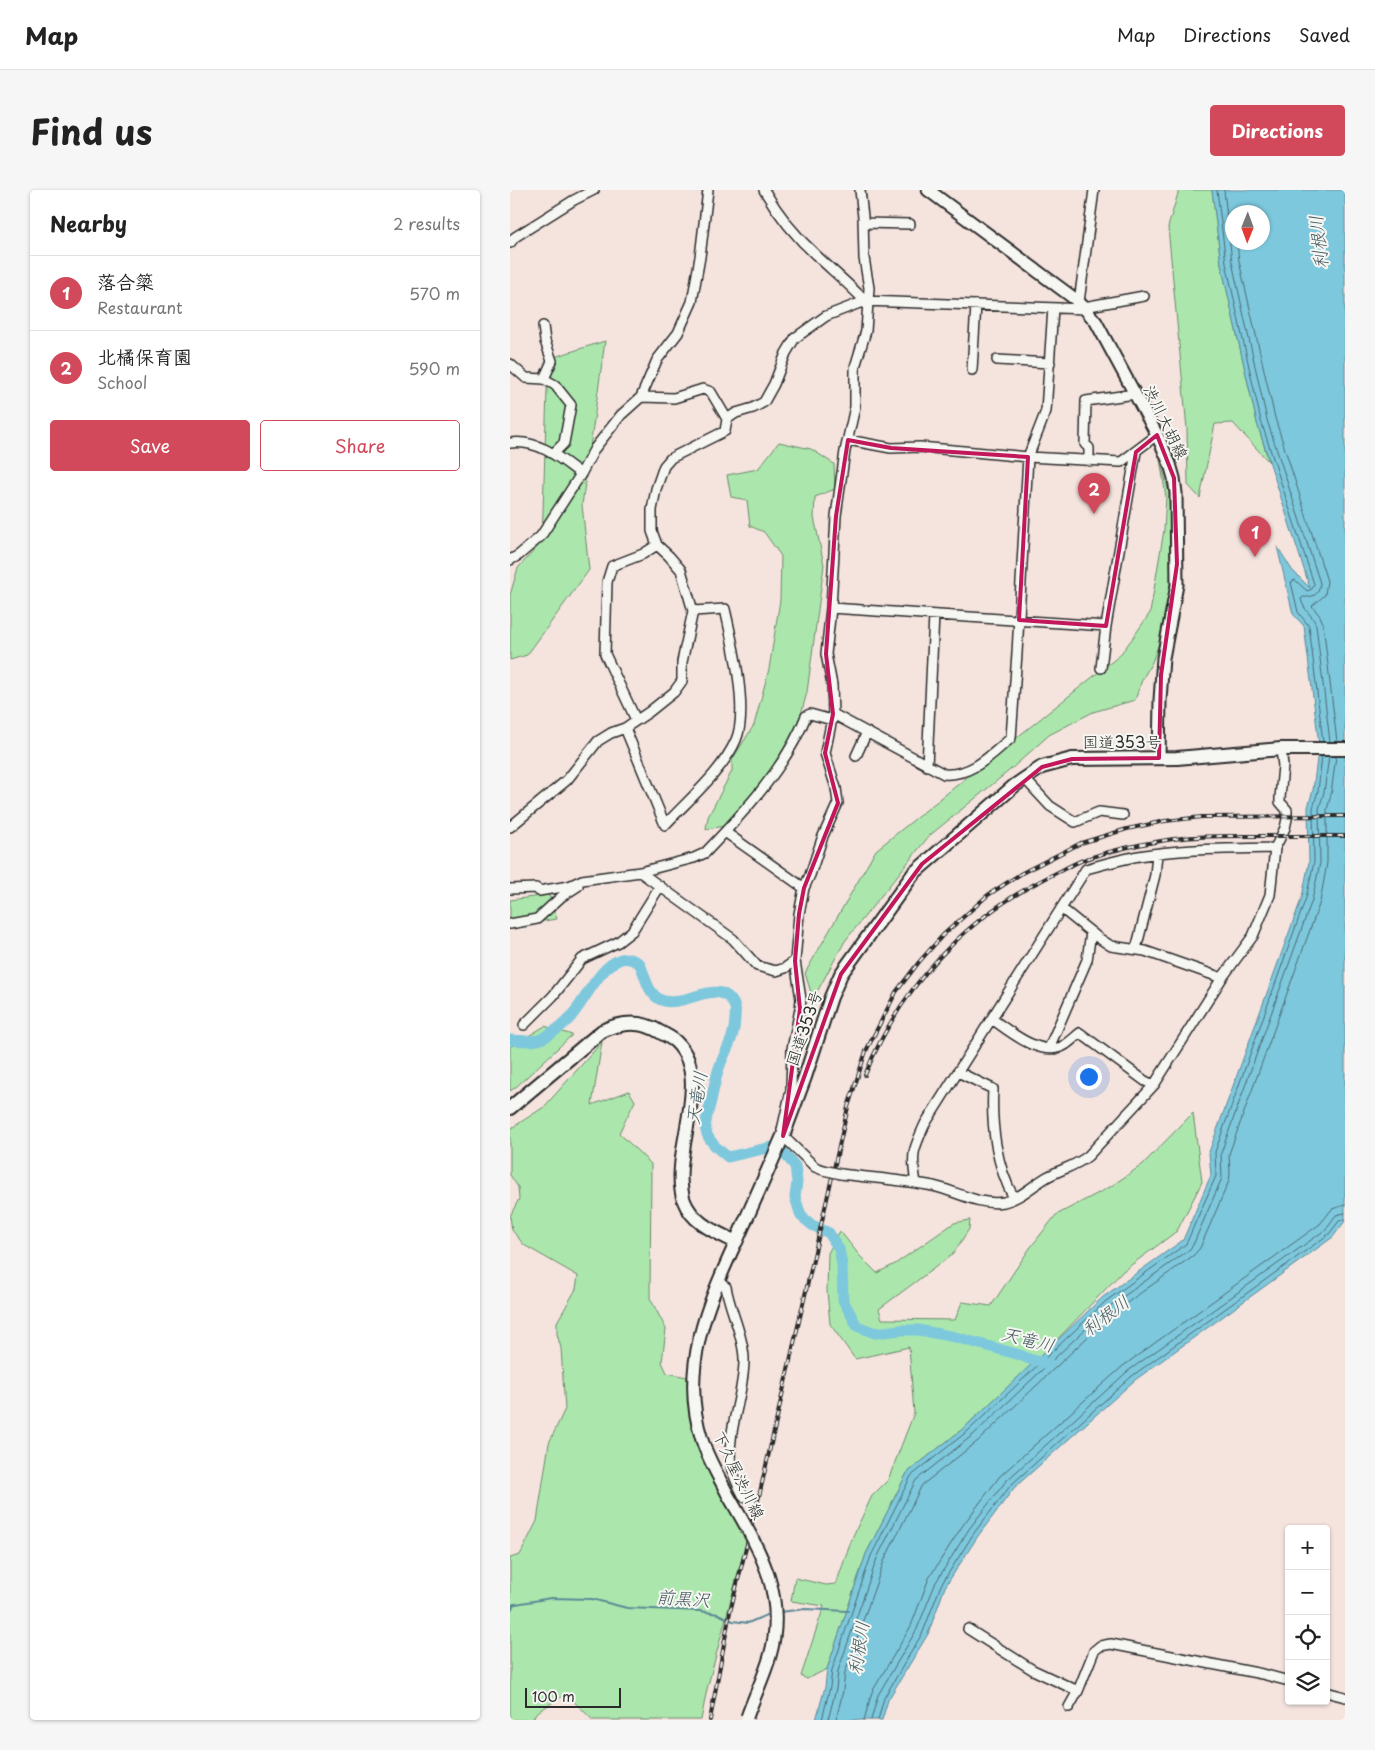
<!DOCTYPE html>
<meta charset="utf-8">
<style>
:root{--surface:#fff;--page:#f6f6f6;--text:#222;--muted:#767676;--line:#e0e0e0;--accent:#d1495b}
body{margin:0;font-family:"Playpen Sans","Klee One",sans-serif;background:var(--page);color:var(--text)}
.controls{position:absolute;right:15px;bottom:15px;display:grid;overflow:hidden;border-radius:5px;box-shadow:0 1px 4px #0004}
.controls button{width:45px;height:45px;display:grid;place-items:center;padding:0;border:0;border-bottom:1px solid var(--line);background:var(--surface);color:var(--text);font:25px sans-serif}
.compass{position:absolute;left:715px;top:15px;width:45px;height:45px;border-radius:50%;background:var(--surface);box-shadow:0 1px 4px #0004;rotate:181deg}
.scale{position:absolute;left:15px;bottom:12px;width:96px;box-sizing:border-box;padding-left:5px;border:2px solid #2b2b2b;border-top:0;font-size:14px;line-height:18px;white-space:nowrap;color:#2b2b2b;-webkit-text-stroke:4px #f6f6f2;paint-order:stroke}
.you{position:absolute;left:578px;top:886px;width:18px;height:18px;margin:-12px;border:4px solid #fff;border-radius:50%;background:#1a73e8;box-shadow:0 0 0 8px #1a73e833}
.badge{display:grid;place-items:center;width:32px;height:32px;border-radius:50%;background:var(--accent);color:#fff;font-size:16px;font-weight:700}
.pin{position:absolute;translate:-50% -41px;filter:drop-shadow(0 1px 2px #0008)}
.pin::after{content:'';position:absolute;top:26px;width:18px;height:15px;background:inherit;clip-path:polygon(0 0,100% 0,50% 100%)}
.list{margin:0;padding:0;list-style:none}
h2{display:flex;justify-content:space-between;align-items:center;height:65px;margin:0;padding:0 20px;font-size:21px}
h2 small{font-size:16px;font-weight:400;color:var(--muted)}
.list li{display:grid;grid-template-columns:32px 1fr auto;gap:15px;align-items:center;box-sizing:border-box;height:75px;padding:0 20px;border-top:1px solid var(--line)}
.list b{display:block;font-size:19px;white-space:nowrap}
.list p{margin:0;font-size:16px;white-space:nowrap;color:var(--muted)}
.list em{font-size:16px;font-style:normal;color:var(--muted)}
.actions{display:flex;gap:10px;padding:15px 20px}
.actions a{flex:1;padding:11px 0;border:1px solid var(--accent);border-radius:5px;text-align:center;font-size:18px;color:var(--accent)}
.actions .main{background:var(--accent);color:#fff}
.icon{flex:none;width:28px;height:28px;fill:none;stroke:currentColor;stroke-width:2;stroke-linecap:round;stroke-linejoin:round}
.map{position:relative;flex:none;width:835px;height:1530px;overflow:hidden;border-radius:5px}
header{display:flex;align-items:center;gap:30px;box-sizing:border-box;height:70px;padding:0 25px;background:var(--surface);border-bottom:1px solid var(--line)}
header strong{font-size:24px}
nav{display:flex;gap:28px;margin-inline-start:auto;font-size:18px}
.intro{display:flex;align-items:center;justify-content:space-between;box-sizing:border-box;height:120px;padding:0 30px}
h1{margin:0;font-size:35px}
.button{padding:12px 22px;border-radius:5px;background:var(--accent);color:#fff;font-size:18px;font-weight:700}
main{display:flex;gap:30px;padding:0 30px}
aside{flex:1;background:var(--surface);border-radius:5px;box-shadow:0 1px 4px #0004}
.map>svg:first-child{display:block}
.green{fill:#abe7ac;stroke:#6b896c}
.water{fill:#7dc8dd;stroke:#5c8996;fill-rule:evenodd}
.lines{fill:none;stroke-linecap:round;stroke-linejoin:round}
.shore{stroke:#4c6a72;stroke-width:1}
.stream{stroke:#5c8996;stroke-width:2}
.river{stroke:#7dc8dd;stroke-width:11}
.minor-casing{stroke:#2b2b2b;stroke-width:12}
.major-casing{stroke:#2b2b2b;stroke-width:15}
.highway-casing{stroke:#2b2b2b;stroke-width:16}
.minor{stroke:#f6f6f2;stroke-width:9}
.major{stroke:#f6f6f2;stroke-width:11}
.highway{stroke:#f6f6f2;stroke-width:12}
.rail-casing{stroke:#2b2b2b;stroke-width:4}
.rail{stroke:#f6f6f2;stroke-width:2;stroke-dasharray:5.5;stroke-linecap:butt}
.minor-bridge-casing{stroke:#2b2b2b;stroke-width:12;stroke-linecap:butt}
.major-bridge-casing{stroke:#2b2b2b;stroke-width:15;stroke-linecap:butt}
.minor-bridge{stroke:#f6f6f2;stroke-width:9}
.major-bridge{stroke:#f6f6f2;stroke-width:11}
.marked{fill:none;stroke:#c2185b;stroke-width:4;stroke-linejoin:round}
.labels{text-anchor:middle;stroke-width:4;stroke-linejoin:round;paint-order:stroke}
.street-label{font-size:16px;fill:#2b2b2b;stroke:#f6f6f2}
.water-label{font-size:18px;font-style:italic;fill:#445a60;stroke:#f6f6f2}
</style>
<header>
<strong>Map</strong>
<nav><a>Map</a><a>Directions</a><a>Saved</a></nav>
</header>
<div class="intro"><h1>Find us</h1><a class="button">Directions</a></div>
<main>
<aside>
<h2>Nearby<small>2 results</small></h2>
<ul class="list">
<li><span class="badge">1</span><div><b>落合簗</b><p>Restaurant</p></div><em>570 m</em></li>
<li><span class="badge">2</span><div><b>北橘保育園</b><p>School</p></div><em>590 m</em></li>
</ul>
<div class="actions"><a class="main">Save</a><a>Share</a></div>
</aside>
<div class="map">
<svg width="835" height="1530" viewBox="0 0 835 1530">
<rect width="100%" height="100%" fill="#f5e3de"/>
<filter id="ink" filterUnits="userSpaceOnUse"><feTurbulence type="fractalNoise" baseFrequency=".02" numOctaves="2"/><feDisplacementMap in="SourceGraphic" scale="10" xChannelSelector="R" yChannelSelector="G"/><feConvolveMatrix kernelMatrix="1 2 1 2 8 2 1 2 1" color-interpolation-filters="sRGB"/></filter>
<g filter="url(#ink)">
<path class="green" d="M669 0H702L711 74 747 233 759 272 723 233 705 234 690 308 678 295 677 239 658 37Z
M95 151 72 315 79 380 17 465 0 470V405L8 378 32 352 38 169Z
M269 252 301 259 324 274 325 299 305 307 304 327 314 375 297 502 286 543 249 599 216 636 196 639 198 627 222 581V570L244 535 259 479 270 410 271 366 254 342 240 336 237 310 221 307 217 285 248 279Z
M650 269 659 303 661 374 659 418 650 451 642 472 632 490 625 510 583 522 539 545 500 580 419 646 335 751 303 809 295 783 366 660 609 466 622 449 640 423 654 340 656 307Z
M39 705 47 729 0 736V710Z
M35 836 62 845 6 897 0 901V857Z
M92 852 82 915 119 901 125 911 109 943 141 974 140 1108 156 1139 152 1172 157 1183 177 1187 179 1216 237 1349 197 1499 191 1530H81V1528L56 1504 26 1523 22 1530H0V1368L10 1365 27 1331 39 1253 55 1219 51 1158 47 1144V1132L66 1099 68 1086 14 1055 2 1040 0 1026 9 1009 8 997 0 985V939L34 917Z
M683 923 692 992 667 1041 613 1081 535 1162 455 1237 397 1283 356 1364 317 1479 297 1489 291 1486 314 1416 281 1411 285 1388 316 1395 326 1394 343 1346 362 1306 378 1290 404 1223 399 1157 345 1169 320 1134 317 1101 318 1063 330 1041 349 1065 367 1083 385 1074 444 1033 460 1030 459 1039 443 1064 369 1119 372 1129 445 1130 452 1112 481 1116 520 1058 546 1025 600 997 632 975Z"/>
<path class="water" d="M702 0H835V1031L823 1047 625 1190 504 1298 468 1346 435 1397 418 1444 378 1510 372 1530H306L315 1497 317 1479 356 1364 397 1283 455 1237 593 1107 673 1050 701 985 699 962 792 707 799 672 798 617 803 600 809 554 794 436 783 424 767 356 782 380 800 398 747 233 711 74ZM722 22H752V52H722Z"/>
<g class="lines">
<path class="shore" d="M707 0 716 73 751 231 804 394 802 399 797 401 785 390 781 392 788 422 799 436 813 552
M714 0 722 72 757 230 810 393C810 404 803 408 793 407L791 409C794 421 802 424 806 435L820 552
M727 52 729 71 765 228 817 391 815 405 802 416 810 426 813 433 827 552
M312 1530 320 1497 322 1480 361 1366 401 1286 459 1240 596 1111 676 1054 706 986 705 962 796 708 804 672 803 618 808 601 812 566
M318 1530 326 1499 328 1481 367 1368 406 1290 463 1245 600 1116 679 1060 683 1055 712 988 711 963 802 710 810 673 809 619 814 602 819 566
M326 1530 333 1501 335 1482 374 1371 412 1295 468 1251 604 1122 684 1065 690 1058 719 991 720 984 719 964 810 712 817 673V620L821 604 826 566
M354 1530 362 1502 401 1436 419 1388 453 1335 490 1286 613 1176 810 1034 822 1019 835 1015
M361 1530 368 1505 407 1439 426 1392 459 1339 496 1291 618 1181 815 1040 826 1025 835 1023
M368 1530 374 1508 413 1442 431 1395 464 1343 501 1295 622 1186 819 1044 829 1031 835 1029"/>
<path class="stream" d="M0 1415 41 1408 82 1409 117 1418 190 1421 208 1424 223 1431 238 1433 261 1423
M0 1422 4 1414
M270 1422 295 1419 338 1421"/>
<path class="river" d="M0 850C9 850 22 853 31 849 41 844 51 837 59 829 75 812 88 777 111 769 118 767 124 770 129 773 136 785 136 801 149 809 172 822 210 782 225 817 226 821 225 825 225 828 225 849 215 860 209 878 205 890 203 903 200 915 198 923 194 933 196 941 198 951 210 961 218 967L262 957 271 960 285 976 287 992 285 1007 291 1026 302 1035 319 1043 329 1059 332 1075 333 1110 347 1136 365 1143 391 1140H408L445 1147 510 1165 519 1169 539 1174"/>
<g class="minor-casing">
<path id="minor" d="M254 0C268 24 286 47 307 66 323 81 340 95 355 111
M353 33 400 34
M0 53 5 47 64 10 84 0
M569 112 584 0
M574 117 634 106
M33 136 35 151 42 171 34 189
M487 170 540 173
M0 174 16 188 34 189 45 195 61 215 54 253 43 264
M462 180 466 115
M131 207 164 208 193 199 201 202 217 229
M338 250 381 258 410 257 518 267 611 272 647 245
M0 253C28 249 50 268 71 284
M579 271V258L575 254 576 211 625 204
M0 370 9 365 31 346 71 284 85 258 111 225 131 207 147 170 168 143 182 112 190 67 198 0
M321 418 596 436
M591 478 596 436 626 262
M323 524 434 584C462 586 481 565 501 548L507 463 518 267 536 221 543 118
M126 530 95 464 97 392 102 376 133 364 147 355
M115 538 155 635C178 610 212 582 226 550 239 521 222 450 215 419L183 421
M346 566 357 542
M417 576 424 425
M514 588 540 616 565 632 589 622 613 625
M0 637 57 590 88 551 101 543 115 538 139 522 164 502 172 491V472L183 421 171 380 159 366 147 355 142 341V320L146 299 154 276 161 268 215 241 217 229 226 223 243 218 254 212 264 194 276 163 285 148 316 126 355 111 576 119
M215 642 294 698
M130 682 223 749 247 776 266 781 275 778 285 771
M0 699 26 698 29 701 59 696 72 690 130 682 184 668 195 663C233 623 276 578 296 526L300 524 322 530
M551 718 587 747 601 756 635 761 712 788
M0 734 27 729 51 707 68 696
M626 759 645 685 647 664
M482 829C499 841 532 869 555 855 560 852 565 847 570 843L635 891 644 895
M14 835 43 806 72 769 108 752 122 741 150 696
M539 858 577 770 581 742
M448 882 483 899C481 935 486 976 504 1008
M313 980 305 977 273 946 272 940 281 900 282 859 290 819 291 809 285 771 289 724 294 698 300 685 313 646 328 613 326 598 315 563 323 524 322 495 316 464 321 418 326 326 335 261 345 217V177L356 141 358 112 359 98 354 68 353 27 350 0
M331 984C362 988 393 990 423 996 446 1001 469 1016 494 1012 511 1008 523 995 537 987 551 979 566 976 578 966L644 895 712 788 743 746 760 705 765 658 775 638 777 629V620L770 612V608L773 576 771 559
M406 993C401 964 403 960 415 934L576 679C594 674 612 669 629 666 674 658 721 659 765 658
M208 1092 216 1097C220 1121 233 1144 234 1168 235 1203 216 1241 221 1275 223 1287 229 1297 234 1307
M458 1439 523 1480 568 1501
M816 1502 835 1507
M559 1517 568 1501 584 1461 590 1456 601 1454 752 1484 779 1491"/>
</g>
<g class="major-casing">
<path id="major" d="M418 0 569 112 586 132 647 245 660 274 664 288 666 303 667 395 653 468 650 510 649 568
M218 1305C209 1287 198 1269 192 1250 169 1179 197 1115 226 1052"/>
</g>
<g class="highway-casing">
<path id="highway" d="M0 918 92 841C111 832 131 830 150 842 155 845 162 848 166 852 205 890 158 963 174 1011 183 1034 206 1042 226 1052L273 946 295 887 321 807 331 784 404 683 504 596 532 577 562 569 667 568 771 559H835"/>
</g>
<use href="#minor" class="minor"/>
<use href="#major" class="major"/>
<use href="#highway" class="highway"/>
<g class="rail-casing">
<path id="rail" d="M355 885C391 796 455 727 542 685 553 680 564 673 576 669 602 660 630 654 657 650 682 646 707 646 733 646 767 646 801 646 835 646
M200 1530 220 1422 250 1302 338 917 356 861 386 802 409 772 433 745 478 705 512 683 571 653 617 639 655 631 692 627 835 626"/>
</g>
<use href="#rail" class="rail"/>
<g class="minor-bridge-casing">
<path id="minor-bridge" d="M313 980 331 984"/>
</g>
<g class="major-bridge-casing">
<path id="major-bridge" d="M218 1305C248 1357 278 1404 260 1466 254 1487 244 1507 237 1527"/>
</g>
<use href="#minor-bridge" class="minor-bridge"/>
<use href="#major-bridge" class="major-bridge"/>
</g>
</g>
<path class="marked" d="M647 245 664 288 667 374 651 485 649 568 562 569 532 577 412 674 331 784 273 946 290 819 285 771 289 724 294 698 328 613 315 563 323 524 316 464 326 326 338 250 381 258 518 267 509 430 596 436 626 262Z"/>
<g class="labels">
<g class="street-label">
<text transform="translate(656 232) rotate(64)" y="6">渋川大胡線</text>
<text x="612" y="558">国道353号</text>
<text transform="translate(294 838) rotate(-71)" y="6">国道353号</text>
<text transform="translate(229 1285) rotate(64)" y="6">下久屋渋川線</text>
</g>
<g class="water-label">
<text transform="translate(809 52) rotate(-96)" y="6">利根川</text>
<text transform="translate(187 908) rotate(-81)" y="6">天竜川</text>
<text transform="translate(596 1126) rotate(-37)" y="6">利根川</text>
<text transform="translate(518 1150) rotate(14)" y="6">天竜川</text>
<text transform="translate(173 1409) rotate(4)" y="6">前黒沢</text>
<text transform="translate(349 1458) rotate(-81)" y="6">利根川</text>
</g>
</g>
</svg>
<div class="controls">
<button>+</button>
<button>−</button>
<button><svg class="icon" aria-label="locate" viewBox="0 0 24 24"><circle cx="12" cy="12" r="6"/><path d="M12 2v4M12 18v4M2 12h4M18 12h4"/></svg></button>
<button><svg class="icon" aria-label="layers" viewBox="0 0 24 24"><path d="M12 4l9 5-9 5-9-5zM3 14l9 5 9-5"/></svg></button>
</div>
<svg class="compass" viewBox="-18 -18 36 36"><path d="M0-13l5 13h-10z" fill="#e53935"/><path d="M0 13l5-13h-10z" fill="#767676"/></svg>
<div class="scale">100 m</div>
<div class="you"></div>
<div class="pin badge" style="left:745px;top:367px">1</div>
<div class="pin badge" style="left:584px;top:324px">2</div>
</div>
</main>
